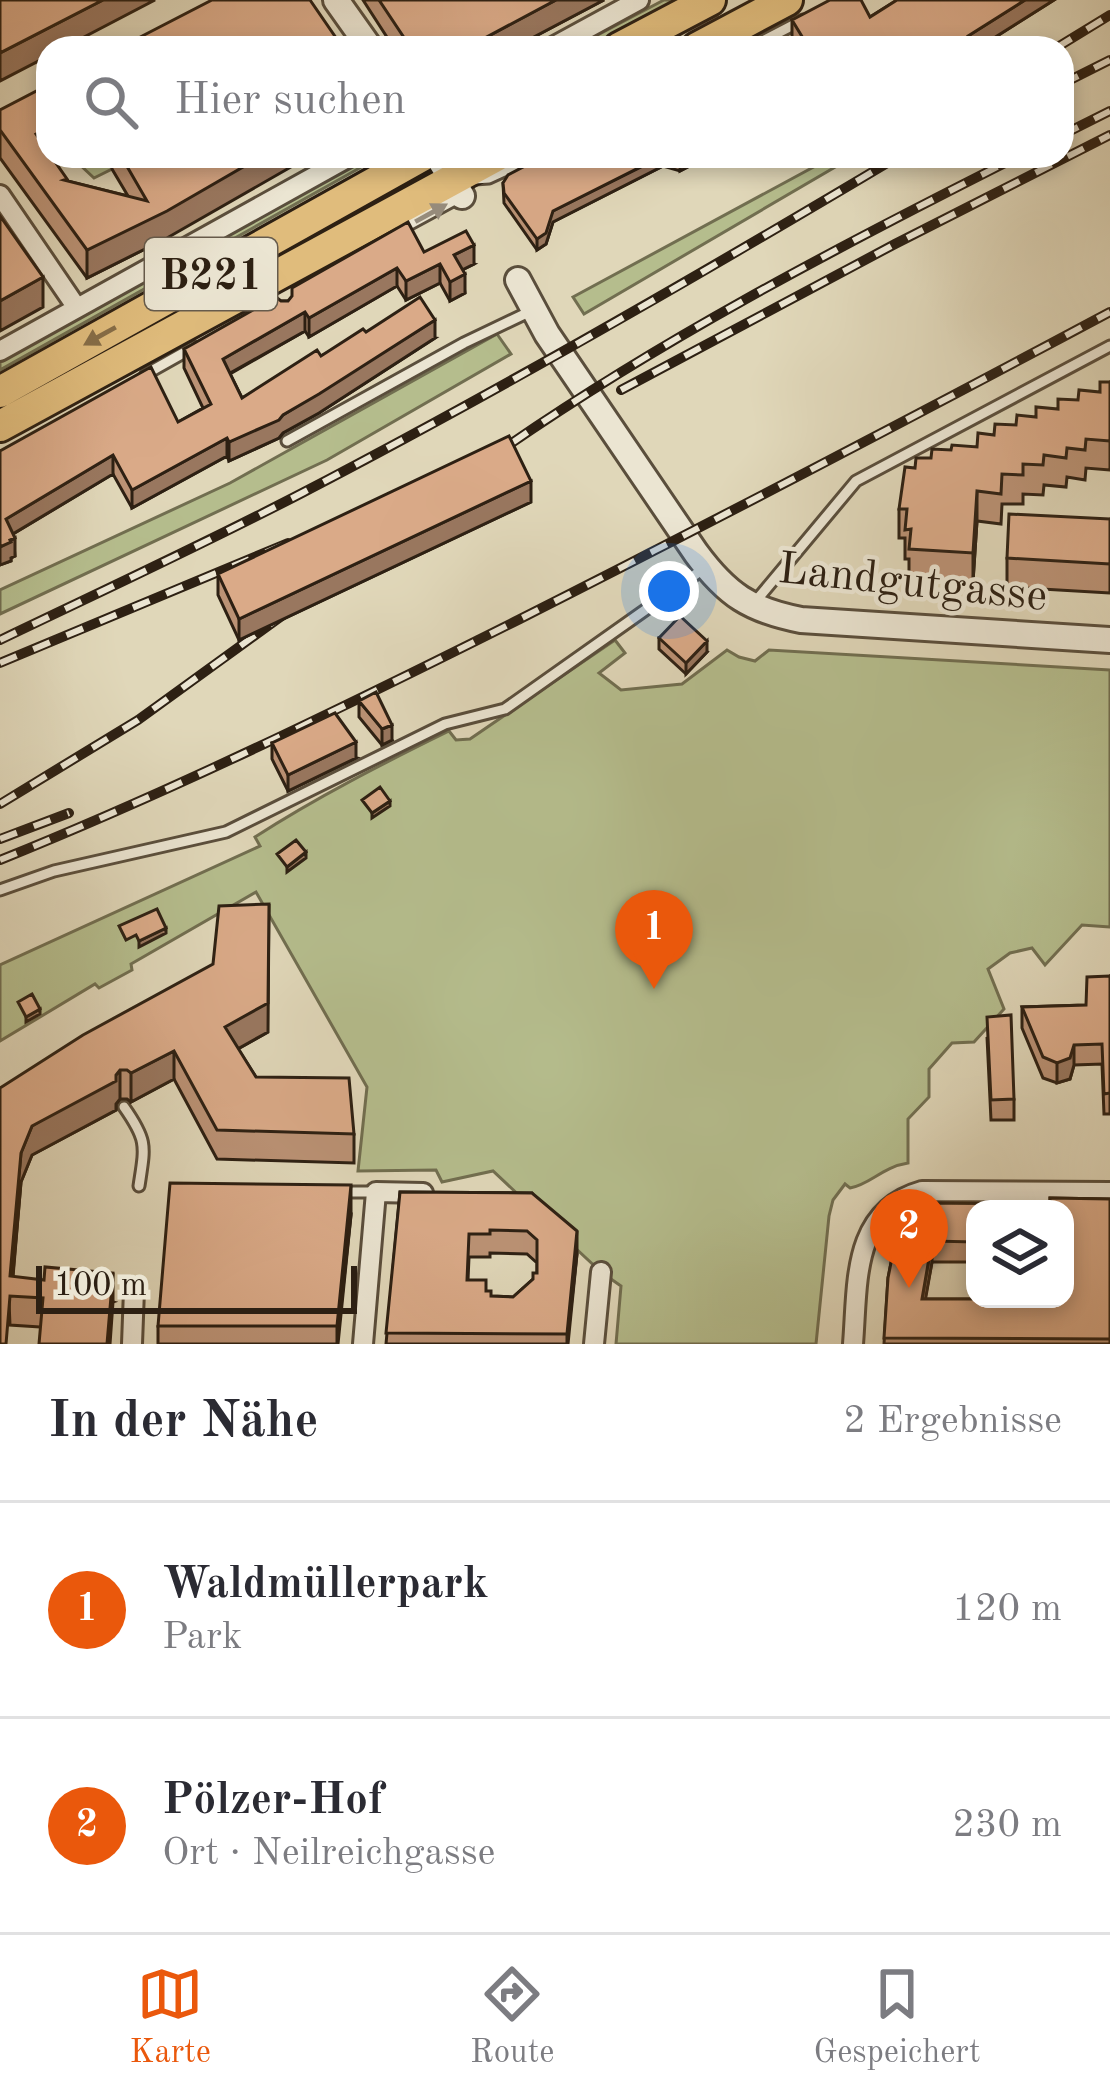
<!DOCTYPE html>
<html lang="de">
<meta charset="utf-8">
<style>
:root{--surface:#fff;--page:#f7f7f7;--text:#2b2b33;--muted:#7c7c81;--line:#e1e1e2;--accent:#ea580c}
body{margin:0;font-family:"Old Standard TT",serif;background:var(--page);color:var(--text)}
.controls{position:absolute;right:36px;bottom:36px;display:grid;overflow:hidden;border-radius:24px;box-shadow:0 6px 18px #0003}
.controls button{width:108px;height:108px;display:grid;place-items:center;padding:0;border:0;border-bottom:3px solid var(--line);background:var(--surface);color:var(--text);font:60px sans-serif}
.scale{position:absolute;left:36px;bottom:30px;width:321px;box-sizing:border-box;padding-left:12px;border:6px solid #2d2013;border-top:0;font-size:33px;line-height:42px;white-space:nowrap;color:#2d2013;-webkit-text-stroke:9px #ebe5d2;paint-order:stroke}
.you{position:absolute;left:669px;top:591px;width:42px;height:42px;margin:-30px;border:9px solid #fff;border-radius:50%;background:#1a73e8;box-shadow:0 0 0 18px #1a73e833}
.badge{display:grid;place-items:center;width:78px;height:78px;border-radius:50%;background:var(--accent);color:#fff;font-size:39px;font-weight:700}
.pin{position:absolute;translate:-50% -99px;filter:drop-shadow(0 3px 6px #0008)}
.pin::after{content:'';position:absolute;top:63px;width:42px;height:36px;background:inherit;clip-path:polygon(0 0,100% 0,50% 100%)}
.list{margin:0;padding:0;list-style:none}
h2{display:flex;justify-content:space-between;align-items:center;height:156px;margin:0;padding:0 48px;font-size:51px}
h2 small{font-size:39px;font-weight:400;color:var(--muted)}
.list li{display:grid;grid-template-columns:78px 1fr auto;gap:36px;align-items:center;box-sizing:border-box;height:216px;padding:0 48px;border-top:3px solid var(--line)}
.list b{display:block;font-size:45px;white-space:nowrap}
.list p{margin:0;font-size:39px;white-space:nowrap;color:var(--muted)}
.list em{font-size:39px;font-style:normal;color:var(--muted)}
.icon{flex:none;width:66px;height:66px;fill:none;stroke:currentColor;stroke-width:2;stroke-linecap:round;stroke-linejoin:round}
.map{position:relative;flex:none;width:1110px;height:1344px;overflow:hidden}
.search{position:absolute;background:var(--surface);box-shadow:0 6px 18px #0003;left:36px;right:36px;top:36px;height:132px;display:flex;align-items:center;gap:30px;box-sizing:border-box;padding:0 42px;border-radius:36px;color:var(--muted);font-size:45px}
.sheet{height:588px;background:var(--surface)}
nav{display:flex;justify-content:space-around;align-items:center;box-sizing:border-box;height:168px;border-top:3px solid var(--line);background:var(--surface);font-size:33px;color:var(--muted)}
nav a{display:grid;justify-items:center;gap:6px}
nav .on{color:var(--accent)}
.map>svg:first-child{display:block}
.green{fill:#b5bd8d;stroke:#716e50;stroke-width:3}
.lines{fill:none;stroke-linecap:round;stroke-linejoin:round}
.service-casing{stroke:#5a4e3c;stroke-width:15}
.minor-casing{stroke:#5a4e3c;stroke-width:24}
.tertiary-casing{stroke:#5a4e3c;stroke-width:30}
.primary-casing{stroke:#2d2013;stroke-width:36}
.service{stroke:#ebe5d2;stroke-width:9}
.minor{stroke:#ebe5d2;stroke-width:18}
.tertiary{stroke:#ebe5d2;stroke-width:24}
.primary{stroke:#e0bc7c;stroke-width:30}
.rail-casing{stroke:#2d2013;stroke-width:10}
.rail{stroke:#ebe5d2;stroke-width:6;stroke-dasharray:18;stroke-linecap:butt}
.wall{fill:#bb9275;stroke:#2d2013;stroke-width:3;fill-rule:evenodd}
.shaded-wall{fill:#99775f;stroke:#2d2013;stroke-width:3}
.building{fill:#daaa88;stroke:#2d2013;stroke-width:3;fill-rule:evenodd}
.oneway{fill:#968c7c}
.oneway2{fill:#866e48}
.labels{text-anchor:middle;stroke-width:9;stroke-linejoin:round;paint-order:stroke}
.shield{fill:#ebe5d2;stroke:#665b4c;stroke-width:3}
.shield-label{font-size:42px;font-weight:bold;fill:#2d2013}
.street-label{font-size:45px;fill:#2d2013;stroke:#ebe5d2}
</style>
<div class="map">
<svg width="1110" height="1344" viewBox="0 0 1110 1344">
<rect width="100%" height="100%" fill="#e0d7b9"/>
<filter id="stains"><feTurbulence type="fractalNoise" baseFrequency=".00167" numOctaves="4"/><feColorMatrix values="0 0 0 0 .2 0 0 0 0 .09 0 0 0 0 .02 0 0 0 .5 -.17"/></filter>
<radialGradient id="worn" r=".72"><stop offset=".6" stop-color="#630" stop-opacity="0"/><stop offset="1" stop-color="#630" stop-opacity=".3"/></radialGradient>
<path class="green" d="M664 0H681L590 48H573Z
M79 156H130L126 162 94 178 77 162Z
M368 156H381L0 370V362Z
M834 156H854L584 314 573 297Z
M497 334 511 354 327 460 0 614V590L230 483Z
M615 640 625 653 599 673 621 690 682 684 727 650 739 657 755 661 769 650 1110 670V927L1082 925 1045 965 1032 948 1010 953 988 969 1004 1009 974 1042 952 1043 929 1069V1097L908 1119V1163C882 1167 871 1184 850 1188L845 1184 833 1200 829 1216 816 1344H616L621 1286 601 1272 493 1171 442 1182 436 1170 358 1171 367 1087 256 892 131 964 132 970 99 988 95 984 0 1041V965L260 846 255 837C317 797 382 764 449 731L456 740 470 739Z"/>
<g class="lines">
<g class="service-casing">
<path id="service" d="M749 48 803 20
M475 179 489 178 536 156
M401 229 460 197
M146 374 194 347
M287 441 464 343 531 311
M755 602 856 481 1110 346
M0 890 54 871 226 832 445 724 505 709 706 567
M124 1107C148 1141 145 1146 139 1186
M353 1192H376"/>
</g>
<g class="minor-casing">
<path id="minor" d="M551 48 639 0
M0 195 77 308
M0 351 351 156
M132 1344 134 1290
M363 1344 376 1192 423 1193
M594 1344 601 1272
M853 1344C858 1284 851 1211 922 1191L1110 1192"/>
</g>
<g class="tertiary-casing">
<path id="tertiary" d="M336 0 370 48
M437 156 462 196
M518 280 547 334 696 553C727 595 750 610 801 620L1110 640"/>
</g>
<g class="primary-casing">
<path id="primary" d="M619 48 710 0
M697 48 787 0
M0 392 422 156
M0 426 496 156"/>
</g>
<use href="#service" class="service"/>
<use href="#minor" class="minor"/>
<use href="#tertiary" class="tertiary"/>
<use href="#primary" class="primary"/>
<g class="rail-casing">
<path id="rail" d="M1056 48 1110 15
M1062 84 1110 60
M1062 135 1110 111
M621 390 895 244 1110 135
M483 463C651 344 836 248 1019 156
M0 640C102 591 204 544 304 492 506 387 703 273 899 156
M0 663 288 543
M0 804 138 720 297 605
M0 839 69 813
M0 860C177 789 350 704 520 619 718 519 915 416 1110 312"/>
</g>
<use href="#rail" class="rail"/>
</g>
<path class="wall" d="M363 0H604L513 48H394Z
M897 0H1054L978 48H798L792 38V20L870 17Z
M0 110 48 156 67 181 128 196 112 169V156H173L167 238 87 278 0 158Z
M544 156H709L680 171 663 166 553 222 546 244 537 250 504 203 503 183Z
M424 252 474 264 462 270 465 293 450 301 440 283 406 300 397 286 309 337 305 331 230 374 242 398 366 332 435 338 319 413 283 433 279 438 229 461 227 456 132 508 113 474 13 534 15 556 11 558V561L0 565V451L178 422 203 408 184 368V349L281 301H288Z
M1110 382V470L1086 468 1085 480 1067 477 1066 487 1044 485 1043 495 1023 494V504H1002L1001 524 977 521 973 582 909 579V559H905V538H899V509L915 468 931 458 951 450 977 447 994 435 1100 392Z
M531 502 239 640 218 595V574Z
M1110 519V593L1007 587V558Z
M659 638 707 652 686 674 659 649Z
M359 701 392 740 382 745 359 717Z
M272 743 356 758 288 791 272 759Z
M1110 976V1114H1104L1102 1064 1074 1065 1070 1079 1057 1083 1043 1078 1022 1028V1007L1086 1005Z
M268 1032 238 1049 256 1077 354 1134V1163L217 1159 174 1079 131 1102 127 1099H120L116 1104V1110L32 1155 21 1182 13 1277 113 1302 40 1327 10 1325 0 1088Z
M987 1037 1014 1099V1120H991Z
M400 1192 532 1193 577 1254 568 1344H386ZM490 1253 527 1254 537 1263V1273L533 1279 513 1297 491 1296 468 1280 469 1257H490Z
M1050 1198 1110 1199V1344H884L888 1278 900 1217 908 1218 910 1209 918 1203 1050 1204ZM975 1209H1065V1299H925L932 1262H975Z
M351 1215 338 1344H158V1326Z"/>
<path class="shaded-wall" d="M103 0H155L63 48H48V56L0 81V53Z
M556 0H604L513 48H466Z
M1025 0H1054L978 48H958L968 36Z
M48 128V156L36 134Z
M262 156H310L167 238 87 278V250Z
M663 156V166L553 222 546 244 537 250V239L553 211Z
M688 156H709L680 171V161Z
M474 245V264L454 274V255Z
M440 264V283L406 300V281Z
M397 268V286L309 337V318Z
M465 274V293L450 301V282Z
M43 277V307L0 331V301Z
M305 312V331L223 377V359Z
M435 320V338L319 413 283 433 279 438 229 461V442L283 415Z
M227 438V456L132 508V490Z
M113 455V474L6 538V519Z
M531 481V502L239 640V619Z
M977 491V521L973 582V553Z
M15 538V556L11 558V561L0 565V547Z
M707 641V652L686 674V663Z
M392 725V740L382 745V729Z
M356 742V758L288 791V775Z
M390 801V806L372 818V813Z
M306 852V858L287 872V867Z
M269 904 268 1032 225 1056V1027Z
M166 928V933L139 947V941Z
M40 1009V1014L26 1022V1017Z
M1074 1045V1065L1070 1079 1057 1083V1063Z
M174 1051V1079L131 1102V1073Z
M120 1070V1099L116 1104V1110L32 1155 21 1182 11 1296 10 1276 21 1153 32 1126 116 1075Z
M351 1185V1215L337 1344V1326Z
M577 1231V1254L567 1344V1334Z
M932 1241V1262L922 1319V1299Z
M113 1273V1302L110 1344H107Z"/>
<path class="building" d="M0 0H103L0 53Z
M212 0H310L343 48H119Z
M379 0H556L466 48H411Z
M830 0H861L870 17 897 0H1025L968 36 970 40 958 48H809L792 20Z
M48 85V128L36 134 48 152V156H51L67 179 64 180 147 201 121 156H173L175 159 181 156H262L167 211 87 250 0 130V110Z
M544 156H662L553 211 546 233 537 239 504 193 503 183 508 175Z
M664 156H688L680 161Z
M0 216 43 277 0 301Z
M408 222 424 252 466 231 474 245 454 255 465 274 450 282 440 264 406 281 397 268 309 318 305 312 223 359 242 398 317 350 321 356 363 329 366 332 420 297 435 320 319 394 283 415 279 420 229 442 227 438 132 490 113 455 6 519 15 538 10 540 11 542 0 547V451L151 367 178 422 211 404 184 349 276 297 281 301H288L292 296V288Z
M1100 382H1110V441L1086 439 1085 450 1067 448 1066 458 1044 455 1043 465 1023 464V475L1002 474 1001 494 977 491 973 553 909 549 911 529 905 530 907 509H899L905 467 915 468 916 458H931L932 449 951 450 952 445 977 447 978 433 994 435 995 424 1016 425 1017 415 1036 417V407L1058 409V399L1078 400 1079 390 1100 392Z
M509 436 531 481 239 619 218 574Z
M1009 514 1110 519V564L1007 558Z
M680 616 707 641 686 663 659 638Z
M376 692 392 725 382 729 359 701Z
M335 713 356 742 288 775 272 743Z
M380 787 390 801 372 813 362 800Z
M296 840 306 852 287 867 277 854Z
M269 904 268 1003 225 1027 256 1077 349 1078 354 1134 217 1130 174 1051 131 1073 127 1070H120L116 1075V1081L32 1126 21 1153 10 1276 44 1280 45 1267 113 1273 107 1344H39L43 1298 10 1296 6 1344H0V1088L83 1035 213 964 219 906Z
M157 909 166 928 139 941 136 935 126 940 119 926Z
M1110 976V1093L1104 1094 1102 1044 1074 1045 1070 1058 1057 1063 1043 1057 1022 1007 1086 1005 1087 977Z
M32 994 40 1009 26 1017 18 1002Z
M1011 1015 1014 1099 991 1100 987 1017Z
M170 1183 351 1185 337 1326H158Z
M400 1192 532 1193 577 1231 567 1334 386 1333ZM490 1230 527 1231 537 1240V1273H533V1279L513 1297 491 1296V1291H486V1280H467L469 1234H490Z
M1050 1198 1110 1199V1339L884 1338 888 1278 900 1217 908 1218 910 1209 918 1203 1050 1204ZM975 1209H1065V1299H922L932 1241 975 1242Z"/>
<defs><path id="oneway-solid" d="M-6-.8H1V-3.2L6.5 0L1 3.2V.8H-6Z" transform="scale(3)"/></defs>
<use class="oneway" href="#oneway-solid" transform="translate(431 213) rotate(-29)"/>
<use class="oneway2" href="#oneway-solid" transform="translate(100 336) rotate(151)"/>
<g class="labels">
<rect class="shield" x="145" y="238" width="132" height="72" rx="9"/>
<g class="shield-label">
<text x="211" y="289">B221</text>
</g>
<g class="street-label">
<text transform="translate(913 580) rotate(6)" y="16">Landgutgasse</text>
</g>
</g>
<rect width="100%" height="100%" filter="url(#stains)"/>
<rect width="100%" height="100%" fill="url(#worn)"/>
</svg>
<div class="controls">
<button><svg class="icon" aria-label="layers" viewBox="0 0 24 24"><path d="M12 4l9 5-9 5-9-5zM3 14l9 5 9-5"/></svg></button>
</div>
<div class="scale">100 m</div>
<div class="you"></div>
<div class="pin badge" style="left:654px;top:989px">1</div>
<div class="pin badge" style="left:909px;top:1288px">2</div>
<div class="search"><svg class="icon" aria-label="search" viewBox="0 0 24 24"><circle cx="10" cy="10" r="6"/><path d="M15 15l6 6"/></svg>Hier suchen</div>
</div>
<section class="sheet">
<h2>In der Nähe<small>2 Ergebnisse</small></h2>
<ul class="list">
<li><span class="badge">1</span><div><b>Waldmüllerpark</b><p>Park</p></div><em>120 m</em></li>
<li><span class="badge">2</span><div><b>Pölzer-Hof</b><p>Ort · Neilreichgasse</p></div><em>230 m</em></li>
</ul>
</section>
<nav>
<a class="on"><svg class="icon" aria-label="map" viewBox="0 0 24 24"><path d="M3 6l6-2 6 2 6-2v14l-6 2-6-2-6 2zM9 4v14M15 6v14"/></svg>Karte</a>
<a><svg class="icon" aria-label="directions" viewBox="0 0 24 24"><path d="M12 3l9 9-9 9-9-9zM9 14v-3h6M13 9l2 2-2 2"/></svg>Route</a>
<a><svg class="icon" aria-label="saved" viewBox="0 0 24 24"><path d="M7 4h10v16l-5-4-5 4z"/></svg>Gespeichert</a>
</nav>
